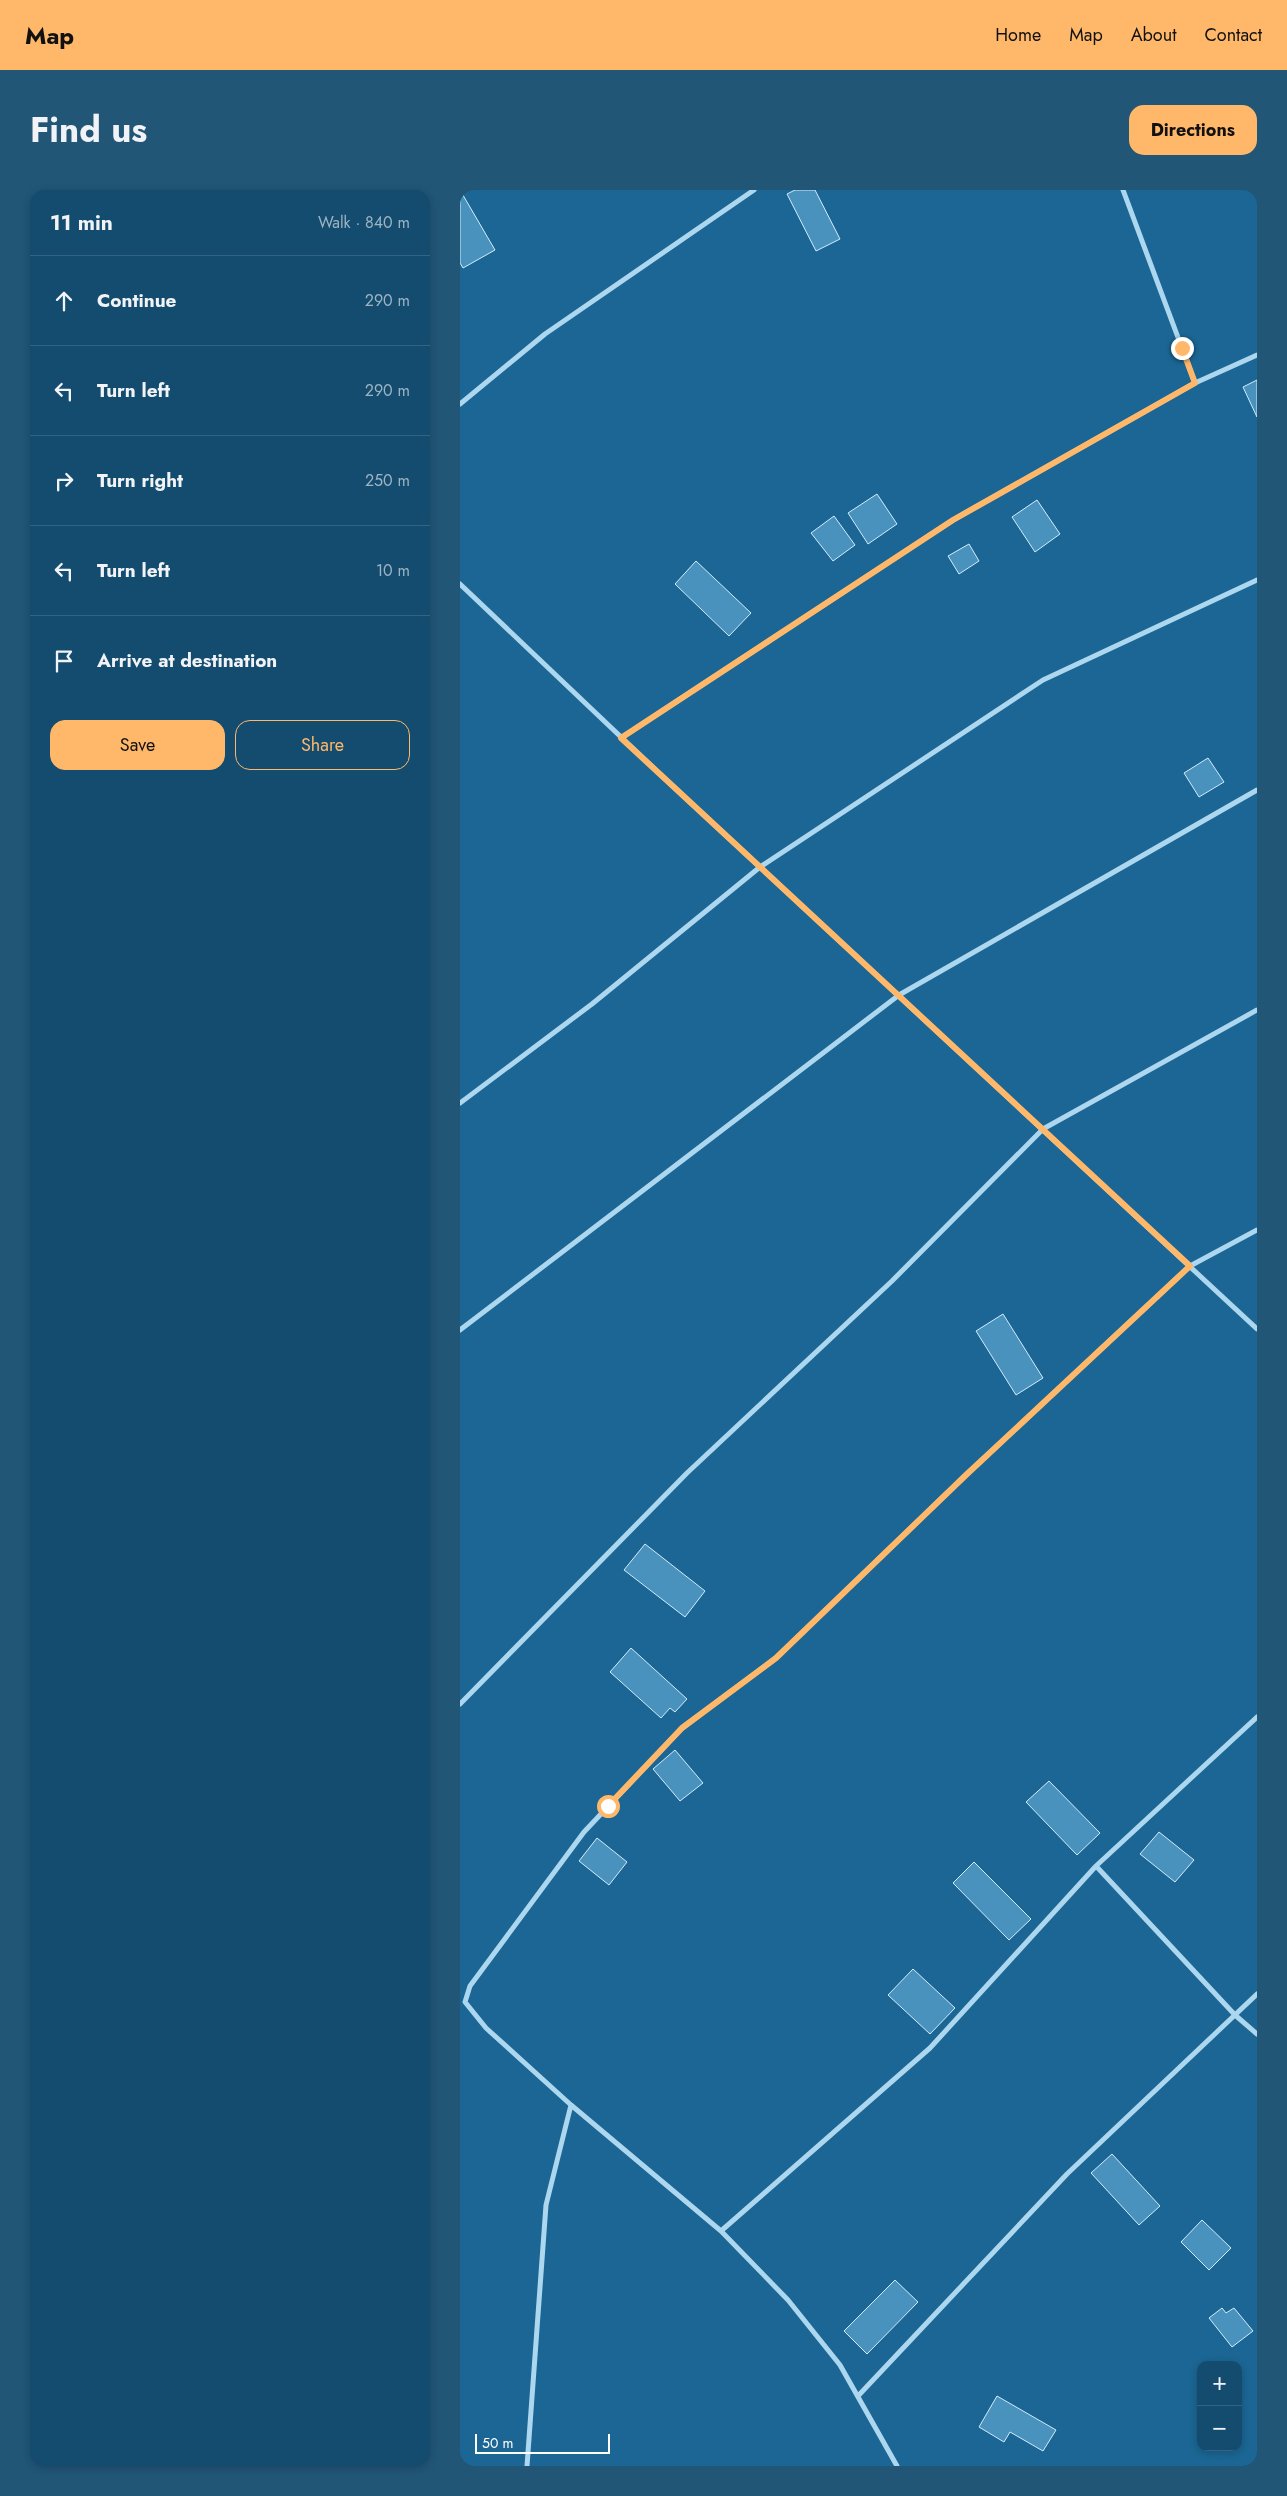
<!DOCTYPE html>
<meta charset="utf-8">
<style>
:root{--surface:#144c6f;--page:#215677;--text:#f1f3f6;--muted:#9db4c3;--line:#336382;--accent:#ffb86a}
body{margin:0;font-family:Jost,sans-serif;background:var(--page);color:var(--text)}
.controls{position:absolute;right:15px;bottom:15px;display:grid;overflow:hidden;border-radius:10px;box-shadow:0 2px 8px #0003}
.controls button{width:45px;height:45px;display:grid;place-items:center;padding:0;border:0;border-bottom:1px solid var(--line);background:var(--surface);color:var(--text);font:25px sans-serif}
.scale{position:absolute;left:15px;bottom:12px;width:135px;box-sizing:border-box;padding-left:5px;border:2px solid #fff;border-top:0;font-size:14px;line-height:18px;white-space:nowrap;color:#fff;-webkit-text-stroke:4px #1b6694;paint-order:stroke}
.stop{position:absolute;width:15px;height:15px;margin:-11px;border:4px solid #ffb86a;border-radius:50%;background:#fff}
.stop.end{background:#ffb86a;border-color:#fff;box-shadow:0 1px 5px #0008}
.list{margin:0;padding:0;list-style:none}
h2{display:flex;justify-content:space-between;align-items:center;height:65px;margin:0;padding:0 20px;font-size:21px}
h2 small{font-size:16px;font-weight:400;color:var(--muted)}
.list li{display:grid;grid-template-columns:32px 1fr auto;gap:15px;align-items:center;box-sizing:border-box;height:90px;padding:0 20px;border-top:1px solid var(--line)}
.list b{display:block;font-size:19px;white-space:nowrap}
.list em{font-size:16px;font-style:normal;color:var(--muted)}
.actions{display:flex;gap:10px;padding:15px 20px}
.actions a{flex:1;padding:11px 0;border:1px solid var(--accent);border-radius:15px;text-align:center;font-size:18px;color:var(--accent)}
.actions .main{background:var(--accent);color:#111}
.icon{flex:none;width:28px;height:28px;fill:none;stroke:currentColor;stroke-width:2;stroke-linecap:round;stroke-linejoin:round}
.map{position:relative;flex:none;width:797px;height:2276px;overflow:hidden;border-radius:15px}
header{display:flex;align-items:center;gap:30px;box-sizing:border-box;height:70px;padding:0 25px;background:var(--accent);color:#111}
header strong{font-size:24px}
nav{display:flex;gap:28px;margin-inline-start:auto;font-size:18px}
.intro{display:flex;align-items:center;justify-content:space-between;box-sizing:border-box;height:120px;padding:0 30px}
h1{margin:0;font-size:35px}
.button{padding:12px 22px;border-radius:15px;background:var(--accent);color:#111;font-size:18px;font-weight:700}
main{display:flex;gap:30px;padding:0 30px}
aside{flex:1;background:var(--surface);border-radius:15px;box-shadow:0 2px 8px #0003}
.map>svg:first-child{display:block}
.building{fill:#4892bd;stroke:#d3ecfb}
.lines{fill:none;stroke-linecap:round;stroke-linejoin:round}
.minor{stroke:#acd7ef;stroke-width:5}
.route{stroke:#ffb86a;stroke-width:6}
</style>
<header>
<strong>Map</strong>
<nav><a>Home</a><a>Map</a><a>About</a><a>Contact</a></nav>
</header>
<div class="intro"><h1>Find us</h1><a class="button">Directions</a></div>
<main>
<aside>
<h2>11 min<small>Walk · 840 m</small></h2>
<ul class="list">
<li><svg class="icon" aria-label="ahead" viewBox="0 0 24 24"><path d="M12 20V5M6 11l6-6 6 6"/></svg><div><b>Continue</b></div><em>290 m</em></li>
<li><svg class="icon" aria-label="left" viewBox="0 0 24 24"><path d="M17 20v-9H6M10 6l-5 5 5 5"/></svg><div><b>Turn left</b></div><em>290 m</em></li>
<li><svg class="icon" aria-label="right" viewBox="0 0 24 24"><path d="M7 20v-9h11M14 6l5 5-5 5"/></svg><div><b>Turn right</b></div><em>250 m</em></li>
<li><svg class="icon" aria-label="left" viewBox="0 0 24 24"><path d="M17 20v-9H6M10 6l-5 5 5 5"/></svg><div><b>Turn left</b></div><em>10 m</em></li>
<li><svg class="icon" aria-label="arrive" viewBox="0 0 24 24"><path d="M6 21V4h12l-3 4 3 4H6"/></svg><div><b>Arrive at destination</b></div></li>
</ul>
<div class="actions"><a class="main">Save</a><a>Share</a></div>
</aside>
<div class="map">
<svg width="797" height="2276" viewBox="0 0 797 2276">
<rect width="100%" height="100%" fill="#1b6694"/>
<path class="building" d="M0 0 35 60 3 78 0 73Z
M335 0H355L380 49 356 61 327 4Z
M797 190V227L783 197Z
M417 304 437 334 408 354 388 323Z
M577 310 600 344 575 362 552 327Z
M374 326 395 355 373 371 351 343Z
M509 354 519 371 499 384 488 366Z
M236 371 291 423 269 446 215 394Z
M748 568 764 592 739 607 724 583Z
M543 1124 583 1188 556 1205 516 1141Z
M185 1354 245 1401 225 1427 164 1380Z
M171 1458 227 1509 215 1522 210 1518 201 1528 150 1482Z
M215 1560 243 1593 220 1611 193 1579Z
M589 1591 640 1643 617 1665 566 1612Z
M699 1642 734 1670 715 1692 680 1664Z
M137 1648 167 1672 149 1695 119 1671Z
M514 1672 571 1729 549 1750 493 1693Z
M453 1779 495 1818 470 1844 428 1805Z
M652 1964 700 2016 679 2035 631 1983Z
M742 2030 771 2058 749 2080 721 2052Z
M435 2090 458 2112 407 2164 384 2141Z
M762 2118 766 2123 774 2118 793 2141 772 2157 749 2128Z
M537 2206 596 2240 583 2261 550 2242 544 2252 519 2237Z"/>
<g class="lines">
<path class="minor" d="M663 0 735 193
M0 214 85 144 294 0
M0 394 202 586 797 1139
M161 548 493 330 735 193 797 165
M0 913 132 814 300 677 583 490 797 390
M0 1140 439 805 797 600
M0 1514 227 1283 432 1091 583 939 797 820
M636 1676 775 1825 797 1844
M261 2041 470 1858 636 1676 797 1527
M398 2206 607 1984 797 1804
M67 2276 86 2015 111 1915
M437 2276 380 2175 328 2110 261 2041 111 1915 26 1838 5 1812 10 1796 124 1642 222 1538 316 1468 506 1285 730 1076 797 1040"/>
</g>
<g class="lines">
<path class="route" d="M148 1616 222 1538 316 1468 506 1285 730 1076 161 548 493 330 735 193 722 158"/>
</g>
</svg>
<div class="controls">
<button>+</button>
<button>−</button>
</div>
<div class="scale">50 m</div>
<div class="stop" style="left:148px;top:1616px"></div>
<div class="stop end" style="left:722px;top:158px"></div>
</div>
</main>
